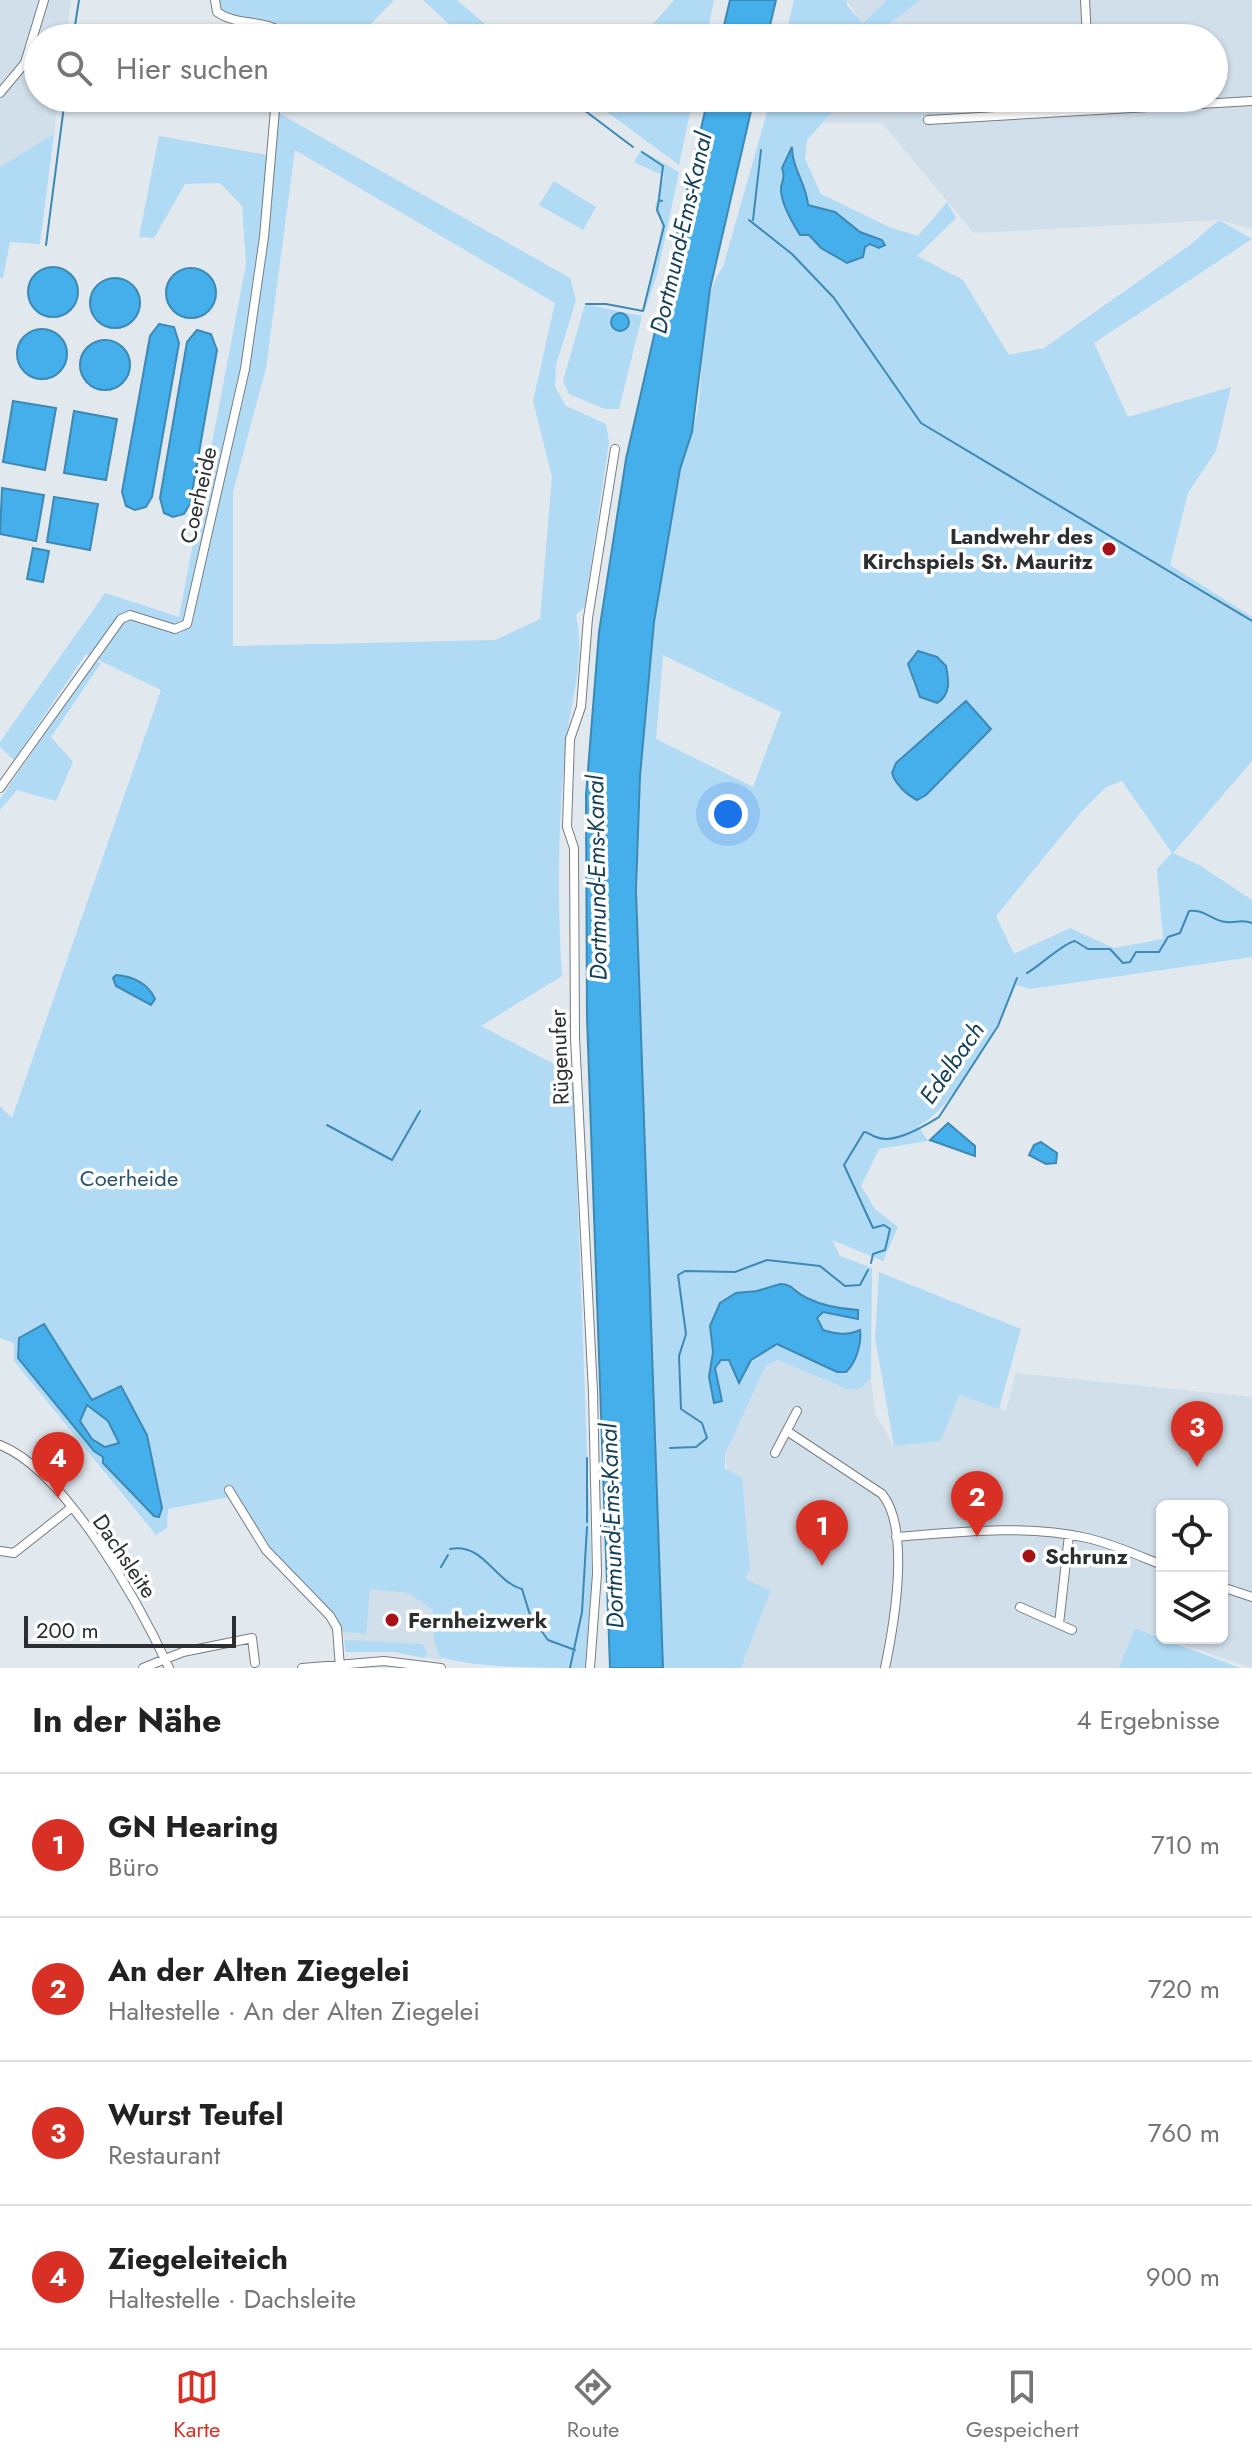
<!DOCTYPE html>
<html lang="de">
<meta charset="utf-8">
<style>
:root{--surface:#fff;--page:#f6f6f6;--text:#222;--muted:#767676;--line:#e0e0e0;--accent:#d93025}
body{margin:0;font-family:Jost,sans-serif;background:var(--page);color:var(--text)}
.controls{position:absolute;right:24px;bottom:24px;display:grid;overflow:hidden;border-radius:12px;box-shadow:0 2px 6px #0004}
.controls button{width:72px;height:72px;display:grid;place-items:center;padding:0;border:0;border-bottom:2px solid var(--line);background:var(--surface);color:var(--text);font:40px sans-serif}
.scale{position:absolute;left:24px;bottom:20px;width:212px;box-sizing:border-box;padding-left:8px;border:4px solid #2c2f32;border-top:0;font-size:22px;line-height:28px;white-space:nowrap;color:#2c2f32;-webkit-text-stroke:6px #fff;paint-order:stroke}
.you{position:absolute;left:728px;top:814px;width:28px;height:28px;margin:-20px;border:6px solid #fff;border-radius:50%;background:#1a73e8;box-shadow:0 0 0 12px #1a73e833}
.badge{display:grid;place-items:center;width:52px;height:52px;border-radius:50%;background:var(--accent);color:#fff;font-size:26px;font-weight:700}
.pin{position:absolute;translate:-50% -66px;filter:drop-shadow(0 2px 4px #0008)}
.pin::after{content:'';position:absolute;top:42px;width:28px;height:24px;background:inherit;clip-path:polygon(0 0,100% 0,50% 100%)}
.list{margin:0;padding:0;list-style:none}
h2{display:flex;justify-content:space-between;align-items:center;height:104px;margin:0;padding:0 32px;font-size:34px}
h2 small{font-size:26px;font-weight:400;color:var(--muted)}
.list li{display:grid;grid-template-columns:52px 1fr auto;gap:24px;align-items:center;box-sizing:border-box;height:144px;padding:0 32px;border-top:2px solid var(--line)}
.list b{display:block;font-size:30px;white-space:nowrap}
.list p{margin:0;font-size:26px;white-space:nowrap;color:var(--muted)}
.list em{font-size:26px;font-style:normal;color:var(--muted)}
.icon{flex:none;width:44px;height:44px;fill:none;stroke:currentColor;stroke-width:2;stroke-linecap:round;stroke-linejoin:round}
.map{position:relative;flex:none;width:1252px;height:1668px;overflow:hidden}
.search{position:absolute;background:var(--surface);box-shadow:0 2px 6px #0004;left:24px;right:24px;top:24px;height:88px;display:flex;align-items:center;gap:20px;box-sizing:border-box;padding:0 28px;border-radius:44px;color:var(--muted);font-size:30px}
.sheet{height:680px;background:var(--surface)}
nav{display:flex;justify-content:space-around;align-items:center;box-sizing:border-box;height:112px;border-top:2px solid var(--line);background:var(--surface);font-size:22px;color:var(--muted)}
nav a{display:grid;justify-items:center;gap:4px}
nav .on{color:var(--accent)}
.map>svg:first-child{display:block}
.built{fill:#d1dfea}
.green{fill:#b1daf5;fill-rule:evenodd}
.water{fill:#44afea;stroke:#3d89b3;stroke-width:2;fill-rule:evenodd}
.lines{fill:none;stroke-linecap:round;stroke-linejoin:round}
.stream{stroke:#3d89b3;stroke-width:2}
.minor-casing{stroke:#767d82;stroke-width:10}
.minor{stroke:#fff;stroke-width:8}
.poi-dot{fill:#a71216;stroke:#fff;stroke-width:3}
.labels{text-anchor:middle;stroke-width:7;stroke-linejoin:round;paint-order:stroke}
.street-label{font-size:22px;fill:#2c2f32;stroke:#fff}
.poi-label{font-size:22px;font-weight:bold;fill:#2c2f32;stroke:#fff;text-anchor:start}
.park-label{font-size:22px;fill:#28526c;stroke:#fff}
.water-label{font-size:24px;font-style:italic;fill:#133f58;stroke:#fff}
</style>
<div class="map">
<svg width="1252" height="1668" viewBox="0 0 1252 1668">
<rect width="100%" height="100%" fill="#e1e9ef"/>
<path class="built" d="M0 0H71L66 38H38V98H58L54 134 0 167Z
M846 0H887L863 23Z
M920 0H1252V229L1219 220 974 233 882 123H823L845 98H1214V38H872Z
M778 1360 847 1389H859L871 1379 875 1414 894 1446 941 1441 959 1395 1006 1411 1016 1373 1252 1397V1668L1163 1638H1222V1506H1162V1637L1135 1628 1119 1668H741L771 1590 744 1579 725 1454 766 1365Z
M366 1585 447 1592 441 1660 395 1652H346L343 1632 362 1634Z"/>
<path class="green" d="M217 0H394L357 38H327L317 28 283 30 225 15 220 12Z
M423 0H457L501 38H464Z
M674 0H714L706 38H641Z
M794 0H846L848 7 863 23 887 0H920L872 38H785Z
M588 98H693L679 165Z
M771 98H845L807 140 805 159 821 194 889 227 918 236 947 202 956 218 917 256 963 280 1009 355 1044 348 1190 245 1219 220 1252 239 1094 343 1128 417 1231 387 1216 451 1188 493 1170 565 1252 617V761L1173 853 1199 865 1252 900V957L1030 989 1016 985C1001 1022 954 1109 918 1126L928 1141 879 1149 861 1186 875 1209 898 1227 883 1261 832 1240 840 1256 872 1268 871 1379 859 1389H847L778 1360 766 1365 725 1454V1469L742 1477 750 1569 745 1579 771 1590 741 1668H663L638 977C635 838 641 699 664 561 671 517 677 473 692 432 709 387 693 306 723 267ZM918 651 937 657 938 703 920 697 912 680ZM663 655 781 712 753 787 656 739ZM1122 781 1172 853 1157 869 1163 939 1114 948 1070 928 1014 954 996 916 1080 813 1106 787ZM795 1287 806 1298 837 1308 836 1316 823 1312 817 1318 823 1330 850 1335 860 1330 857 1348 837 1371 778 1344 751 1360 739 1382 729 1360H722L715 1368 722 1401 715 1403 709 1377 713 1352 710 1326 741 1292Z
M275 111 570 278 576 300 556 365 555 387 566 406 606 424 609 442 585 606 576 615C586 660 571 699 566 743 558 820 557 898 562 976L481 1026 573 1074 592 1584 585 1668C544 1668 474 1668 440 1657L434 1641 433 1610 409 1593 370 1589 366 1634 343 1632 333 1612 269 1548 235 1496 168 1509 167 1528 156 1535 14 1361V1343L0 1338V1106L12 1118 161 690 86 654 14 760 0 747V742L105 593 179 617 246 264 242 206 220 183 185 184 154 238 139 237 159 136 268 155ZM295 150 555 303 533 401 552 477 540 619 495 640 233 646V492L266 368ZM44 1324 93 1401 120 1386 147 1435 163 1513 103 1463V1457L19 1338Z
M54 134 40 244 10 242 3 278H0V167Z
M641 150 679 172 657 275 643 315 663 221 655 207 664 176 634 162Z
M554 181 596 207 583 230 539 205Z
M585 304 642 316 619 409H605L569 394 563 381Z
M95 661 101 663 51 737 73 762 56 801 17 790 0 810V799Z
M879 1272 1021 1329 999 1409 959 1395 941 1441 894 1446 875 1338Z
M87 1404 108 1421 119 1443 105 1447 92 1440 80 1422Z
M1135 1628 1240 1668H1119Z
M344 1640 423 1644 427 1654 424 1658 395 1652H346Z"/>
<path class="water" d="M730 0H776L767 38H721Z
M708 98H754L710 289 692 432 680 469 654 622 640 776 636 890 663 1668H610L587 1017 586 795 599 632 626 459Z
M792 147C792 169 807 185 808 205L835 212 860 232 882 240 885 245 879 248 870 244 865 247 863 257 847 263 821 248 809 235H800C793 224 780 201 781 187 783 179 785 177 782 168Z
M28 292a25 25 0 1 1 50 0a25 25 0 1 1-50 0Z
M166 293a25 25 0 1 1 50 0a25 25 0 1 1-50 0Z
M90 303a25 25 0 1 1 50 0a25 25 0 1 1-50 0Z
M611 322a9 9 0 1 1 18 0a9 9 0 1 1-18 0Z
M159 324 174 327 179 343 152 497 146 507 135 510 126 506 122 492 150 336Z
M17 354a25 25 0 1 1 50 0a25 25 0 1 1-50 0Z
M197 330 211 334 217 350 190 504 184 514 173 517 164 513 160 498 187 342Z
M80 365a25 25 0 1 1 50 0a25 25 0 1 1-50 0Z
M13 401 56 408 45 470 3 462Z
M74 411 117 419 106 480 64 473Z
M2 488 44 495 36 541 0 534Z
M54 497 98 504 90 550 47 542Z
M33 548 49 551 43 582 27 579Z
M918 651 937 657 946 666C949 681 951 694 937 703L920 697 908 664Z
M966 701 991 729 926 795 917 800C907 795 895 784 892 773L896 763Z
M116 975C132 976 148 983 155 999L151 1005 116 986 113 978Z
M948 1123 975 1146V1156L930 1140Z
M1041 1142 1057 1153 1056 1163 1046 1164 1029 1155 1034 1145Z
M780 1284C794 1284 795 1293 807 1298 823 1306 841 1309 858 1310V1319L823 1312 817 1318 823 1330C836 1334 847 1336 860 1330 862 1343 856 1363 846 1372H837L777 1344 751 1360 739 1383 729 1360H721L715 1368 722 1401 714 1403 709 1377 713 1352 710 1326 720 1303 736 1293 757 1291Z
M44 1324 92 1400 121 1386 147 1435 162 1508 159 1517 154 1516 103 1463V1457L94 1451 18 1358 19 1338ZM87 1405 108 1421 119 1443 105 1447 92 1439 80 1421Z"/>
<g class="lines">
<path class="stream" d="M73 38 79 0
M580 107 633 147
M642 152 663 166 659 198
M749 220 792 254 834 298 921 423 1252 621
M753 220 761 150
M46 245 65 98
M586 304H606L643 311 664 226 657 210 659 200 662 201
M1027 973C1040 966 1063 943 1075 941L1088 949H1110L1123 963 1130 962 1136 952H1159L1168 937 1180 933 1189 911C1205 909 1212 921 1226 922 1236 923 1242 919 1252 923
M327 1125 392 1160 420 1111
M871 1263 873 1254 885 1250 890 1229 884 1225 873 1228 844 1165 864 1132C868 1132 872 1136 876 1137 894 1145 924 1126 939 1117L998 1026 1017 978
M670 1448 696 1447 707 1438 702 1423 681 1409 679 1356 686 1334 678 1275 685 1271 735 1272 767 1260 820 1266 845 1286 860 1285 868 1270
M587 1522V1458
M450 1549C483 1542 495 1582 522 1589L530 1615 548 1640 575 1650
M441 1567 448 1555
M570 1668 582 1612 587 1527"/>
<g class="minor-casing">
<path id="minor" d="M215 0 217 12C235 25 260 20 278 30L281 38
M1085 0 1087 38
M0 93 25 63 44 0
M928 120 1252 101
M0 788 121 619 130 615 175 629 187 624 245 369 264 237 276 98
M787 1431 882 1494C911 1529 894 1625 885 1668
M0 1445C66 1471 140 1605 169 1668
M775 1453 797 1411
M229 1490 266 1550 330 1616 337 1628 340 1668
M896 1537C958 1532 1026 1524 1087 1538 1113 1544 1137 1555 1162 1565
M0 1551 14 1553 71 1508
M1222 1587 1252 1597
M1020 1607 1072 1630
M1059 1624 1069 1535
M143 1668 183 1652 252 1638 255 1663
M302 1668 384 1661 441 1668
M590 1668 597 1574 596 1524 593 1392 575 1038 574 848 567 827 570 739 581 707 588 618 615 449"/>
</g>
<use href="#minor" class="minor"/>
</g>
<g class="poi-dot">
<circle cx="1109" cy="549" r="8"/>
<circle cx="1029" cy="1556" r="8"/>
<circle cx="392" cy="1620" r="8"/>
</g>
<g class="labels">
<g class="street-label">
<text transform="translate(198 495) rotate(-77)" y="8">Coerheide</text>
<text transform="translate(559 1057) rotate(-92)" y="8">Rügenufer</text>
<text transform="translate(125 1556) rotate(56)" y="8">Dachsleite</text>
</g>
<g class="poi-label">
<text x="1093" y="544" text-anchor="end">Landwehr des<tspan x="1093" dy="25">Kirchspiels St. Mauritz</tspan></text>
<text x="1045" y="1564">Schrunz</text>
<text x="408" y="1628">Fernheizwerk</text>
</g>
<g class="park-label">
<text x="129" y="1186">Coerheide</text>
</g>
<g class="water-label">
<text transform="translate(681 233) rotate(-77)" y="8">Dortmund-Ems-Kanal</text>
<text transform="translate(597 878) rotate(-91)" y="8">Dortmund-Ems-Kanal</text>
<text transform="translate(952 1063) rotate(-55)" y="8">Edelbach</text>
<text transform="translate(612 1526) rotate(-92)" y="8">Dortmund-Ems-Kanal</text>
</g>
</g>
</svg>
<div class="controls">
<button><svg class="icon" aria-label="locate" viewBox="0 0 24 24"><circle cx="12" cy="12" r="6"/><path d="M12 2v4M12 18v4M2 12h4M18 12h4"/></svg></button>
<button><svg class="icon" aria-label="layers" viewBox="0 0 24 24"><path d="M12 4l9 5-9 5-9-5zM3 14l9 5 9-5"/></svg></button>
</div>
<div class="scale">200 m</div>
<div class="you"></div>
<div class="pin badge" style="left:822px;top:1566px">1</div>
<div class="pin badge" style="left:977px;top:1537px">2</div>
<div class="pin badge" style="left:1197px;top:1467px">3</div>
<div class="pin badge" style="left:58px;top:1498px">4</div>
<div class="search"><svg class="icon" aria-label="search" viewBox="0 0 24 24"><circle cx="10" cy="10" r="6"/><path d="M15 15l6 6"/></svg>Hier suchen</div>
</div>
<section class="sheet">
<h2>In der Nähe<small>4 Ergebnisse</small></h2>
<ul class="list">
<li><span class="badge">1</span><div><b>GN Hearing</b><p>Büro</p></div><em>710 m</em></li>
<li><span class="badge">2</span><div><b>An der Alten Ziegelei</b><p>Haltestelle · An der Alten Ziegelei</p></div><em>720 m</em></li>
<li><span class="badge">3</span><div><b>Wurst Teufel</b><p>Restaurant</p></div><em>760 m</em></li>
<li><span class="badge">4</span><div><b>Ziegeleiteich</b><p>Haltestelle · Dachsleite</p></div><em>900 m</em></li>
</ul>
</section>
<nav>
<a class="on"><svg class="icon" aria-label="map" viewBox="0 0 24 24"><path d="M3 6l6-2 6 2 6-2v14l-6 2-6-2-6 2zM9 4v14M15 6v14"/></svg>Karte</a>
<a><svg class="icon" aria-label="directions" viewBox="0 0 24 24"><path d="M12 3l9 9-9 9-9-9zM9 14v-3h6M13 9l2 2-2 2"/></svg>Route</a>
<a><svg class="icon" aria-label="saved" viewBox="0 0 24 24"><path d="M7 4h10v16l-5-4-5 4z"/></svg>Gespeichert</a>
</nav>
